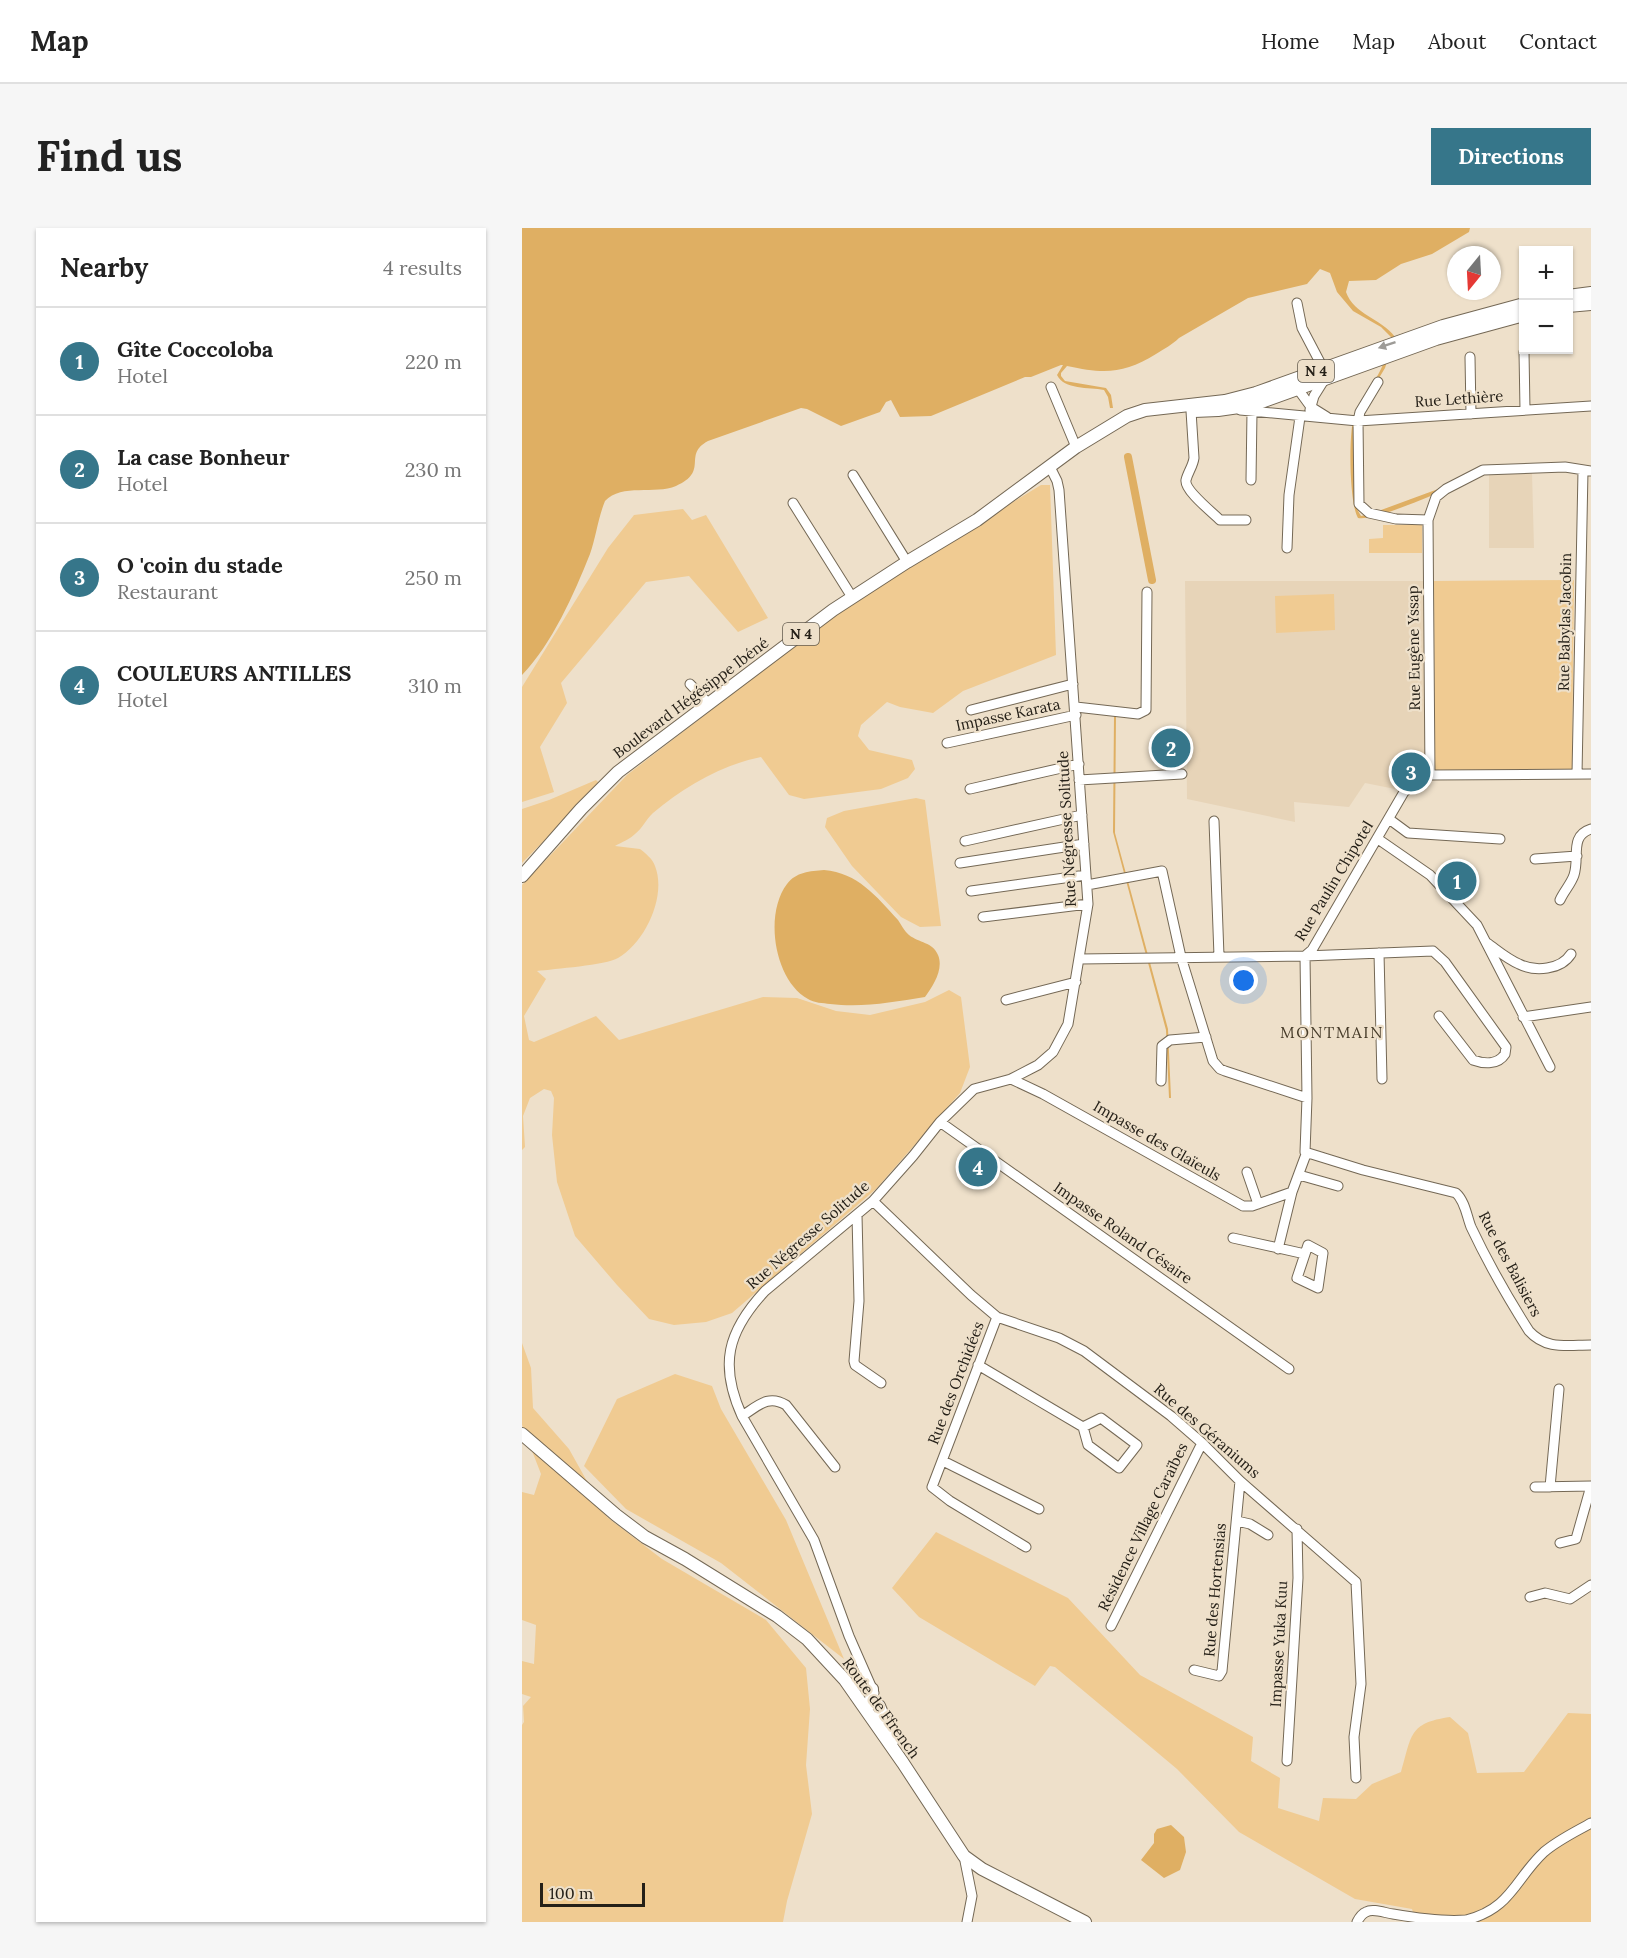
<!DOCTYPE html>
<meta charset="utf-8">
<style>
:root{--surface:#fff;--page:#f6f6f6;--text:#222;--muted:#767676;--line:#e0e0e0;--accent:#36768a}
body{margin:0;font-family:Lora,serif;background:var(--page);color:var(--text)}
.controls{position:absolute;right:18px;top:18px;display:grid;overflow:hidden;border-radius:0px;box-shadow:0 2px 4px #0004}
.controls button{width:54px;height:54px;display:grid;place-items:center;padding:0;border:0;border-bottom:2px solid var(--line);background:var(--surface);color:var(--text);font:30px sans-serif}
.compass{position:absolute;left:925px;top:18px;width:54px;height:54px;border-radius:50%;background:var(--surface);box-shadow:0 2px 4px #0004;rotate:198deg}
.scale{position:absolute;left:18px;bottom:15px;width:105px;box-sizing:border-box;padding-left:6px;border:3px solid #252018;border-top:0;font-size:16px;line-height:21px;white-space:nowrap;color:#252018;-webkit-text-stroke:4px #eee0ca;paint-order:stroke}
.you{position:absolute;left:722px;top:753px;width:21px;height:21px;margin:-15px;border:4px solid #fff;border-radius:50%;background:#1a73e8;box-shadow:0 0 0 9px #1a73e833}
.badge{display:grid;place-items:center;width:39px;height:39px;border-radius:50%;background:var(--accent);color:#fff;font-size:20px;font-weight:700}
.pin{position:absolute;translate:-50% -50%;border:3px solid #fff;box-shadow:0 2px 6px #0006}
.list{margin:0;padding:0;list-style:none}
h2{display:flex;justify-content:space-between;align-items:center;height:78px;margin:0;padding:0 24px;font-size:26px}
h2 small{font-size:20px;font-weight:400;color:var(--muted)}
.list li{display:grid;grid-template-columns:39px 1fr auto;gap:18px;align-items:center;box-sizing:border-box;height:108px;padding:0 24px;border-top:2px solid var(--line)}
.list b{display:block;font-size:22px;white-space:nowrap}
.list p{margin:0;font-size:20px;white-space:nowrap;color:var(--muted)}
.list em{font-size:20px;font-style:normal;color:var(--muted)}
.map{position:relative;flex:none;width:1069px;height:1694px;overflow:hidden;border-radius:0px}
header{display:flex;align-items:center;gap:36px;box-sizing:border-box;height:84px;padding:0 30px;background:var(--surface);border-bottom:2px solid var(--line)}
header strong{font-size:28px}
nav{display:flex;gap:33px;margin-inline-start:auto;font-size:21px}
.intro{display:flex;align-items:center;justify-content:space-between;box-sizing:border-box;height:144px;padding:0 36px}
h1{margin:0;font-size:42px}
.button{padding:15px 27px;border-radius:0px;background:var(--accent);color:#fff;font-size:21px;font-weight:700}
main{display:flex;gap:36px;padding:0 36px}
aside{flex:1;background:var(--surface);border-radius:0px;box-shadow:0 2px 4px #0004}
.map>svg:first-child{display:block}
.built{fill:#e7d4b8}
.green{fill:#f0cb92}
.water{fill:#dfaf63}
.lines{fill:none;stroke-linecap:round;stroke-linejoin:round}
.canal{stroke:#dfaf63;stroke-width:8}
.minor-casing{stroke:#746855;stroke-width:11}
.major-casing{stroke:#746855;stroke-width:14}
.minor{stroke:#fff;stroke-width:9}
.major{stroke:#fff;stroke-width:12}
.oneway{fill:#9d9b97}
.labels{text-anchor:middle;stroke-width:4.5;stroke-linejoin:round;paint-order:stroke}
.shield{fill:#eee0ca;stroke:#615a4d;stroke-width:1.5}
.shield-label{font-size:14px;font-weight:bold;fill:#252018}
.street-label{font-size:15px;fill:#252018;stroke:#eee0ca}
.neighbourhood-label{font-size:16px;letter-spacing:1.5px;fill:#463b29;stroke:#eee0ca}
</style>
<header>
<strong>Map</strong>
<nav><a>Home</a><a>Map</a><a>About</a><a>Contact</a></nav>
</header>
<div class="intro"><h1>Find us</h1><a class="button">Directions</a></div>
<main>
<aside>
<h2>Nearby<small>4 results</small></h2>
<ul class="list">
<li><span class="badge">1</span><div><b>Gîte Coccoloba</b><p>Hotel</p></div><em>220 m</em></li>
<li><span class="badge">2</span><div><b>La case Bonheur</b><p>Hotel</p></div><em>230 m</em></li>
<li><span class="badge">3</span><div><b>O 'coin du stade</b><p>Restaurant</p></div><em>250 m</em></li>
<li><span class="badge">4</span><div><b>COULEURS ANTILLES</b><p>Hotel</p></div><em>310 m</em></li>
</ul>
</aside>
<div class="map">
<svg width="1069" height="1694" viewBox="0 0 1069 1694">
<rect width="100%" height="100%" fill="#eee0ca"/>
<path class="built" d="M1010 244 1012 320H967V246Z
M663 353H903L904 542 885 541 873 561 843 555 827 579 772 574 773 594 665 571Z"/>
<path class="green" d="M519 257H528L534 427 441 463 411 485 378 479 365 474 339 497 336 508 347 522 390 532 393 541 386 550 359 561 282 571 267 567 239 529C199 537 162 559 131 585 124 591 121 600 113 606 108 611 100 614 93 618L118 621C123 625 131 631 133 638 145 668 123 715 96 730 84 737 32 741 15 743L24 751 2 788 7 812 12 814 74 788 97 812 241 769 275 770 314 783 348 787 403 774 427 762 439 769 448 839 438 865 354 961 210 1085 184 1094 152 1097 127 1091 95 1057 53 1008 35 954 30 907 32 870 29 863 22 861 8 870 1 888 3 919 0 922V657L105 547 333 371Z
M161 281 170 292 184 287 246 390 216 404 167 348 124 354 39 455 45 475 18 519 32 564 0 574V459L86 320 112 287Z
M861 297H900V325H847V311L861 310Z
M1052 352 1050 541 913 543 912 353Z
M812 366 813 402 754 405 753 368Z
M74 552 78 556 0 635V581L27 572Z
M394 570 403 572 419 698 398 699 379 689 330 638 303 599 305 590 322 583Z
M0 1115 9 1140 11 1180 47 1221 85 1289 140 1331 244 1392 284 1440 288 1481 284 1537 290 1586 265 1673 261 1694H0V1497L2 1494 1 1478 9 1469 0 1466V1433L12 1436 14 1397 0 1392V1264L12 1267 19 1246 0 1197Z
M153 1146 190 1158 199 1181 264 1292 322 1431 199 1335 104 1281 62 1238 95 1171Z
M414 1304 546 1370 618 1447 731 1509 729 1533 758 1550 756 1580 797 1593 801 1570 834 1571 850 1556 879 1544C890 1508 886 1495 928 1489L946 1505 955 1545 1002 1544 1046 1485 1069 1486V1694H894L890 1681 833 1671 717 1604 655 1541 533 1439 528 1438 513 1458 397 1389 370 1360Z"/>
<path class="water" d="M0 0H948L947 4 910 26 879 36 854 52 827 53 824 64C832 87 859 90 873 109L863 140 836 185 833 269 835 281 839 288 851 285 965 243C943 253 855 294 836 290 827 275 826 201 833 185 840 169 852 156 859 141 864 131 866 120 870 110L859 99 831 83 815 64 808 45 798 41 785 56 726 70 657 110C650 117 643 120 634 126 602 146 582 146 545 138L539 145V148L543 153 584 160 589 167 591 180H588L586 169 582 162C567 159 542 162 535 147L541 137H539L509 149H503L409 188 378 189 369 172 364 174 358 184 319 198 285 181 279 180 186 213C160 227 188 243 154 258 133 267 100 255 83 273 76 290 74 309 68 326 52 366 30 416 0 447Z
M592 488H594L593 605 646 801 649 870H647L644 802 591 604Z
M302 642C336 645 354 668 376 692 379 696 382 703 387 707 397 715 411 714 416 727 422 741 411 758 403 769 371 774 341 780 308 776 301 775 292 775 286 771 252 752 242 686 265 656 274 644 288 643 302 642Z
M649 1597 662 1609 664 1624 658 1642 642 1650 619 1632 632 1615V1606L635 1601Z"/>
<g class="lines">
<path class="canal" d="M606 229 630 352"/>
<g class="minor-casing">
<path id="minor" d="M775 75 780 100 801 140
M1002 124 1003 182
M948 129 949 186
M856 154 838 184 836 193 837 276 847 285 874 291 906 292
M773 157 789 179 805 189
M529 159 554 219
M718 182 836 193 1069 178
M788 182 792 168 802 152
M669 183 672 230C671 238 666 244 664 252 662 262 690 284 698 292H724
M331 247 385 334
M729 252 730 184
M271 275 330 369
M765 320 767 267 778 189
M168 456 187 476
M554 479 616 486 624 482 625 364
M449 482 551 456
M425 515 554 487
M1055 546 1061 243
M908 547 906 292 914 269 924 261 961 242 1043 239 1069 243
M557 552 660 546
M448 561 557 536
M867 591 886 605 978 611
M692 593 697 728
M856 611 908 647 955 697 1028 839
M443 613 560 587
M1013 631 1055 628
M438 635 562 616
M565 657 640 643 659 729 691 833 698 841 703 843 785 870
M449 663 564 647
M1038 672C1042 663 1049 656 1052 647 1058 629 1047 608 1069 601
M461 689 566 676
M965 715C975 722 985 731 997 736 1013 744 1039 742 1049 726
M857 725 860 851
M783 728 785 870 783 924 841 942 934 965C943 973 945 989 949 999 966 1035 986 1070 1007 1103 1024 1122 1045 1117 1069 1117
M783 728 790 722 882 564 897 551 908 547 1069 546
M558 731 783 728 911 723 923 734 984 819 983 826C976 837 962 836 951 832L917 788
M484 772 554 754
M1001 789 1069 779
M489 851 521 866 721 978H730L770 964
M639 853 640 818 648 812 684 809
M418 894 767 1141
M725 944 736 976
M777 947 816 958
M351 973 449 1067 475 1089 537 1110 562 1123 649 1188 680 1215 718 1253 834 1354 839 1456 832 1509 834 1550
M335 987 337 1073 332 1133 333 1137 359 1155
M711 1010 783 1026
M786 1017 801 1025 796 1060 775 1050Z
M756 1021 770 964 783 929
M475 1089 410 1259 428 1273 504 1319
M456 1137 561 1199 566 1217 597 1240 615 1217 579 1190 561 1199
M220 1188C236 1178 246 1166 264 1177L313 1239
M421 1233 517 1281
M1013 1259 1069 1258
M1028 1259 1037 1161
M715 1293 728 1296 746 1307
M1038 1315 1054 1311 1069 1258
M1008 1369 1023 1365 1048 1371 1069 1357
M589 1398 680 1215
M672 1442 697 1448 700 1443 718 1253
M352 1465 327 1408 292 1312 220 1188C197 1137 205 1104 243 1063L351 973 391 928 418 894 452 861 489 851 516 837 531 824 546 796 566 676 537 262 535 253 528 239
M765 1533 776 1350 775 1301
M442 1628 450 1668 445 1694
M835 1694C837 1690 839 1686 844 1684 851 1680 863 1685 871 1686 894 1690 921 1694 944 1692 989 1681 993 1651 1022 1624 1036 1612 1053 1604 1069 1595"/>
</g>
<g class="major-casing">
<path id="major" d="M1046 68 1069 65
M1046 78 1069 76
M672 183 696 182 731 177 914 111 1002 87
M0 648 59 581 96 544 311 382 385 334 455 292 554 219 605 188 623 182 703 173 734 165 921 98 1002 76
M0 1206 94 1287 123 1309 163 1331 255 1388 285 1411 323 1452 381 1535 442 1628 460 1641 563 1694
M357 1478 371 1512
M344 1481 349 1472 350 1461"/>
</g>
<use href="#minor" class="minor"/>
<use href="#major" class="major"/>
</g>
<defs><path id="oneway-solid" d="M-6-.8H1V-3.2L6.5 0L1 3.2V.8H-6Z" transform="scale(1.5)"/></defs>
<use class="oneway" href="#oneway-solid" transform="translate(865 117) rotate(161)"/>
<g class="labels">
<g class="shield">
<rect x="776" y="132" width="36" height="22" rx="4.5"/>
<rect x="261" y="395" width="36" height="22" rx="4.5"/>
</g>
<g class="shield-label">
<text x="794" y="148">N 4</text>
<text x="279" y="411">N 4</text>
</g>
<g class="street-label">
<text transform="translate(937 171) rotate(-4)" y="5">Rue Lethière</text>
<text transform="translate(1043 394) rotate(-89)" y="5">Rue Babylas Jacobin</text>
<text transform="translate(892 420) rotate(-91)" y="5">Rue Eugène Yssap</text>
<text transform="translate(169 470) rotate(-37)" y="5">Boulevard Hégésippe Ibéné</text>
<text transform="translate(486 487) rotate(-12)" y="5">Impasse Karata</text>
<text transform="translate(545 601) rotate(-93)" y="5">Rue Négresse Solitude</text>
<text transform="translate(812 653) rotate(-59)" y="5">Rue Paulin Chipotel</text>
<text transform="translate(635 913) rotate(30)" y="5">Impasse des Glaïeuls</text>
<text transform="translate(601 1005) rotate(35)" y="5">Impasse Roland Césaire</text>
<text transform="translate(286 1007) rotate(-41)" y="5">Rue Négresse Solitude</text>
<text transform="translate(988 1036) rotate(62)" y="5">Rue des Balisiers</text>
<text transform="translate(434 1155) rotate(-69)" y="5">Rue des Orchidées</text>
<text transform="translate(685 1203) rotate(41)" y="5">Rue des Géraniums</text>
<text transform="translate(621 1299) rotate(-64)" y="5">Résidence Village Caraïbes</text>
<text transform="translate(693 1362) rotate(-85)" y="5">Rue des Hortensias</text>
<text transform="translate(757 1416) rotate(-87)" y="5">Impasse Yuka Kuu</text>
<text transform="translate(359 1480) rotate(54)" y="5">Route de Ffrench</text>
</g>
<g class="neighbourhood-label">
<text x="810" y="810">MONTMAIN</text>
</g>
</g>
</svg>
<div class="controls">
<button>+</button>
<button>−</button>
</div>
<svg class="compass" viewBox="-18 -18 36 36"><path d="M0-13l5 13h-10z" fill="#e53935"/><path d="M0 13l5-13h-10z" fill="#767676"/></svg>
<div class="scale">100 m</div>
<div class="you"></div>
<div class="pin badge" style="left:935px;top:653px">1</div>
<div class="pin badge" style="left:649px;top:520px">2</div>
<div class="pin badge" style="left:889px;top:544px">3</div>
<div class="pin badge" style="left:456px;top:939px">4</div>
</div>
</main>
